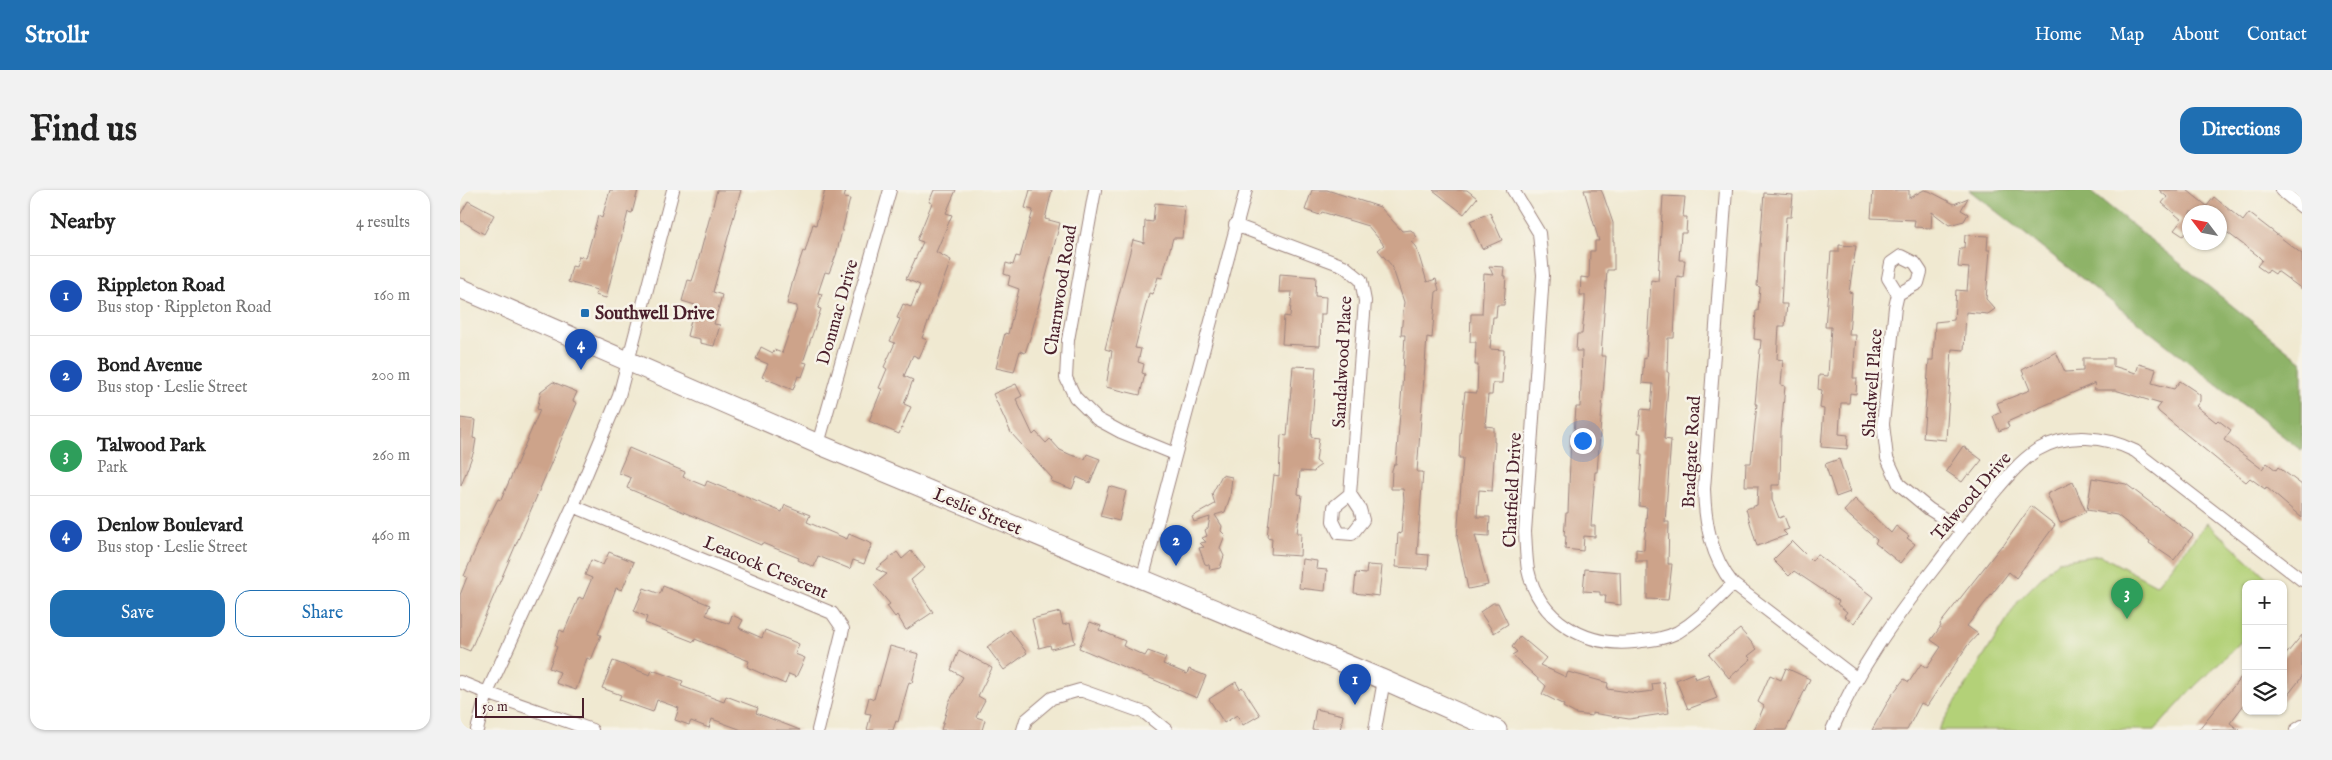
<!DOCTYPE html>
<meta charset="utf-8">
<style>
:root{--surface:#fff;--page:#f2f2f2;--text:#222;--muted:#767676;--line:#e0e0e0;--accent:#1f6fb2}
body{margin:0;font-family:"IM FELL English",serif;background:var(--page);color:var(--text)}
.controls{position:absolute;right:15px;bottom:15px;display:grid;overflow:hidden;border-radius:10px;box-shadow:0 1px 4px #0004}
.controls button{width:45px;height:45px;display:grid;place-items:center;padding:0;border:0;border-bottom:1px solid var(--line);background:var(--surface);color:var(--text);font:25px sans-serif}
.compass{position:absolute;left:1722px;top:15px;width:45px;height:45px;border-radius:50%;background:var(--surface);box-shadow:0 1px 4px #0004;rotate:302deg}
.scale{position:absolute;left:15px;bottom:12px;width:109px;box-sizing:border-box;padding-left:5px;border:2px solid #4a1f2b;border-top:0;font-size:14px;line-height:18px;white-space:nowrap;color:#4a1f2b;-webkit-text-stroke:4px #f7f3e8;paint-order:stroke}
.you{position:absolute;left:1122px;top:250px;width:18px;height:18px;margin:-12px;border:4px solid #fff;border-radius:50%;background:#1a73e8;box-shadow:0 0 0 8px #1a73e833}
.badge{display:grid;place-items:center;width:32px;height:32px;border-radius:50%;background:var(--accent);color:#fff;font-size:16px;font-weight:700}
.pin{position:absolute;translate:-50% -41px;filter:drop-shadow(0 1px 2px #0008)}
.pin::after{content:'';position:absolute;top:26px;width:18px;height:15px;background:inherit;clip-path:polygon(0 0,100% 0,50% 100%)}
.list{margin:0;padding:0;list-style:none}
h2{display:flex;justify-content:space-between;align-items:center;height:65px;margin:0;padding:0 20px;font-size:21px}
h2 small{font-size:16px;font-weight:400;color:var(--muted)}
.list li{display:grid;grid-template-columns:32px 1fr auto;gap:15px;align-items:center;box-sizing:border-box;height:80px;padding:0 20px;border-top:1px solid var(--line)}
.list b{display:block;font-size:19px;white-space:nowrap}
.list p{margin:0;font-size:16px;white-space:nowrap;color:var(--muted)}
.list em{font-size:16px;font-style:normal;color:var(--muted)}
.actions{display:flex;gap:10px;padding:15px 20px}
.actions a{flex:1;padding:11px 0;border:1px solid var(--accent);border-radius:15px;text-align:center;font-size:18px;color:var(--accent)}
.actions .main{background:var(--accent);color:#fff}
.icon{flex:none;width:28px;height:28px;fill:none;stroke:currentColor;stroke-width:2;stroke-linecap:round;stroke-linejoin:round}
.map{position:relative;flex:none;width:1842px;height:540px;overflow:hidden;border-radius:15px}
header{display:flex;align-items:center;gap:30px;box-sizing:border-box;height:70px;padding:0 25px;background:var(--accent);color:#fff}
header strong{font-size:24px}
nav{display:flex;gap:28px;margin-inline-start:auto;font-size:18px}
.intro{display:flex;align-items:center;justify-content:space-between;box-sizing:border-box;height:120px;padding:0 30px}
h1{margin:0;font-size:35px}
.button{padding:12px 22px;border-radius:15px;background:var(--accent);color:#fff;font-size:18px;font-weight:700}
main{display:flex;gap:30px;padding:0 30px}
aside{flex:1;background:var(--surface);border-radius:15px;box-shadow:0 1px 4px #0004}
.map>svg:first-child{display:block}
.green{fill:#b3d178;stroke:#7e7852}
.forest{fill:#8eb368;stroke:#6c694a}
.building{fill:#cda38a}
.lines{fill:none;stroke-linecap:round;stroke-linejoin:round}
.street-casing{stroke:#9d847e;stroke-width:14}
.secondary-casing{stroke:#9d847e;stroke-width:21}
.street{stroke:#fff;stroke-width:12}
.secondary{stroke:#fff;stroke-width:19}
.poi-dot{fill:#1f6fb2;stroke:#f7f3e8;stroke-width:2}
.labels{text-anchor:middle;stroke-width:5;stroke-linejoin:round;paint-order:stroke}
.street-label{font-size:18px;fill:#4a1f2b;stroke:#f7f3e8}
.poi-label{font-size:18px;font-weight:bold;fill:#4a1f2b;stroke:#f7f3e8;text-anchor:start}
</style>
<header>
<strong>Strollr</strong>
<nav><a>Home</a><a>Map</a><a>About</a><a>Contact</a></nav>
</header>
<div class="intro"><h1>Find us</h1><a class="button">Directions</a></div>
<main>
<aside>
<h2>Nearby<small>4 results</small></h2>
<ul class="list">
<li><span class="badge" style="background:#1a4fb4">1</span><div><b>Rippleton Road</b><p>Bus stop · Rippleton Road</p></div><em>160 m</em></li>
<li><span class="badge" style="background:#1a4fb4">2</span><div><b>Bond Avenue</b><p>Bus stop · Leslie Street</p></div><em>200 m</em></li>
<li><span class="badge" style="background:#2e9e5b">3</span><div><b>Talwood Park</b><p>Park</p></div><em>260 m</em></li>
<li><span class="badge" style="background:#1a4fb4">4</span><div><b>Denlow Boulevard</b><p>Bus stop · Leslie Street</p></div><em>460 m</em></li>
</ul>
<div class="actions"><a class="main">Save</a><a>Share</a></div>
</aside>
<div class="map">
<svg width="1842" height="540" viewBox="0 0 1842 540">
<rect width="100%" height="100%" fill="#f7f3e8"/>
<filter id="ink" filterUnits="userSpaceOnUse"><feTurbulence type="fractalNoise" baseFrequency=".02" numOctaves="2"/><feDisplacementMap in="SourceGraphic" scale="10" xChannelSelector="R" yChannelSelector="G"/><feConvolveMatrix kernelMatrix="1 2 1 2 8 2 1 2 1" color-interpolation-filters="sRGB"/></filter>
<filter id="wash" filterUnits="userSpaceOnUse"><feTurbulence type="fractalNoise" baseFrequency=".0096" numOctaves="4" result="noise"/><feDisplacementMap in="SourceGraphic" scale="20" xChannelSelector="R" yChannelSelector="G"/><feGaussianBlur stdDeviation="1.12" result="paint"/><feColorMatrix in="noise" values="0 0 0 0 0 0 0 0 0 0 0 0 0 0 0 0 0 1.4 0 .05"/><feComposite in="paint" operator="in"/></filter>
<g filter="url(#wash)">
<rect width="100%" height="100%" fill="#f0e9d1"/>
<path class="green" d="M1747 333 1814 394H1786V447L1735 496 1695 540H1478L1559 410 1598 371 1640 365 1696 395Z"/>
<path class="forest" d="M1509 0H1629L1842 172V261Z"/>
<g id="blocks">
<path class="building" d="M150 0H178L172 23 168 22 146 108 135 105 137 100 108 92 112 76 116 77 119 66 126 68 138 26 142 28Z
M257 0H281L253 102 262 105 254 134 260 135 254 156 240 153V149L227 146 235 115 222 111 228 90 232 91 236 79Z
M365 0H386L384 8 390 9 376 65 369 83 365 82 358 103 362 104 358 118 361 119 343 172 347 173 342 187 338 186 333 200 302 187 308 174 296 169 301 157 313 163 314 160 322 163 337 119V116L327 114 333 90 343 61 345 62 353 34 356 35Z
M474 0H496L486 23 492 25 476 62 491 70 462 148 467 150 459 168 453 165 444 186 453 190 444 214 451 217 439 244 409 231 422 199 419 198 427 179 424 177 435 153 430 151 440 129 437 128 443 114 451 117 460 95 446 89 463 52 457 50 472 13 469 12Z
M570 0H592L585 29 600 33 571 145 565 163 560 161 554 182 536 178 545 143 548 144 559 99 548 95 550 86 544 84 546 73 553 75 556 66 560 67 573 20 565 18Z
M852 0H867L920 17 942 41 951 40 957 47 951 52 956 56 967 92 976 89 979 100 976 102 972 148 967 147 957 282H963L957 364 969 365 968 379 936 377 938 343 941 344 944 310 943 299H931L932 280 934 274H936L942 197 945 145H941L944 112 932 76 918 60 924 55 908 36 862 22 860 25 845 20Z
M973 0H1007L1017 8 1004 24Z
M1124 0H1141L1143 4 1153 33V51H1154V80H1147L1141 166H1146L1137 282H1135L1131 336H1135V347L1124 346 1123 361 1105 359 1106 346H1104L1106 323H1108L1111 245H1114L1116 217H1120L1121 195 1122 161H1116L1117 144H1122L1125 115V105H1120L1121 87 1129 88 1130 61H1135V51H1139Z
M1413 0H1449V8L1464 0 1469 1 1494 14 1508 8 1501 20 1508 24 1504 31 1489 35 1472 22 1471 38 1454 37 1455 30 1411 28Z
M1699 0H1727L1747 16 1754 7 1783 31 1789 23 1842 64V99L1817 81 1815 84 1809 80 1807 83 1797 76 1802 70 1797 65 1760 37V22H1730V38L1723 46 1714 40 1722 30 1702 13 1707 7Z
M1304 3 1333 5 1331 27H1326L1321 114H1327L1325 136H1319L1317 169 1323 170 1321 195 1325 196 1321 241 1320 295H1312V310L1319 328 1324 326 1329 339 1323 341 1327 345 1297 356 1286 319 1297 315 1298 296H1285L1286 273H1291L1297 214H1295L1301 150 1294 149 1296 121H1298L1300 97 1297 96Z
M1203 6 1225 7 1223 27H1227L1226 43H1221L1219 70H1225L1223 87 1217 86 1214 148H1208L1207 182H1209L1204 249 1211 250 1205 332H1209L1208 374H1212L1208 410 1187 409V371H1176V359L1184 360 1187 317 1179 316 1182 264H1180L1181 243H1178L1181 219 1191 220 1193 194 1182 193 1184 168 1186 169 1191 90 1198 91Z
M8 11 34 25 24 44 0 30V25Z
M695 13 725 16 722 48H713L702 88 698 87 693 104 689 103 675 158 681 159 678 172 684 174 682 183 685 184 680 205 646 197 652 161 645 159 673 50 684 53 685 31 693 32Z
M1030 23 1042 50 1022 59 1010 31Z
M1505 45 1528 46 1527 60H1530L1526 109 1535 119 1528 124 1506 122 1504 160 1492 159 1486 250 1463 248 1469 170H1473L1475 132 1494 130 1496 100 1507 101 1509 78 1498 77 1500 58H1504Z
M1379 55 1396 56 1389 102 1392 103 1389 145H1396L1393 188H1397L1396 204 1390 203 1389 213H1381L1379 244 1388 245 1387 259 1361 257 1364 219 1360 218 1362 200 1358 199 1359 185 1368 186 1371 137H1365L1371 62H1379Z
M1029 76 1044 77 1043 86H1046L1044 115H1037L1036 127H1033L1030 159 1044 160 1042 193H1033L1032 205H1028L1025 236 1034 237V252H1035L1032 301 1019 300 1017 327H1030L1029 346 1015 345 1028 395 1008 399 997 348 1003 268H999L1000 245 1005 202 1017 203 1018 175H1015L1016 152H1010L1011 124H1022L1024 84 1033 85Z
M820 84 856 87 855 106 866 107 865 124H861L860 156 822 154 824 126 830 127 832 102H819Z
M1596 162 1605 182 1623 181V168H1653V176L1676 183 1679 174 1696 179 1692 193 1714 199 1720 191 1735 201 1740 205V211L1736 216 1756 232 1758 230 1771 240 1764 250 1802 279 1807 273 1816 280 1818 277 1842 295V328L1806 297 1805 299 1790 288 1786 292 1760 272 1699 222 1697 219 1701 214 1655 200H1634L1635 193 1547 232 1549 237 1539 241 1533 226 1541 222 1537 213 1570 200 1562 180Z
M833 176 856 177 851 247 859 248 856 271 861 275 855 279 854 282 840 281 838 304 842 305 837 343H841L840 366 811 364 812 348 807 347 814 285 819 286 821 245 827 246Z
M93 192 117 202 113 211 117 213 10 461 0 457V405L7 387 4 386 30 325 38 309 41 310 80 220 77 219 81 201Z
M556 194 562 206 556 209 573 245 576 242 586 253 590 249 600 260 611 265 625 269 627 264 640 269 630 293 617 287 612 299 591 291 592 288 551 243 533 204Z
M0 228 15 230 13 248 16 249 14 261 1 296Z
M1503 256 1522 270 1510 285 1508 284 1502 292 1486 281Z
M169 258 225 282 223 287 245 296 247 291 322 322 325 315 350 325 347 332 387 349 389 344 412 354 404 374 393 370 390 379 358 366 354 377 338 370 339 368 302 353 301 355 167 298 171 288 159 283V281Z
M1379 269 1390 302 1376 307 1365 274Z
M762 285 772 287 770 307 765 322 755 325 762 336 761 341 765 345 760 358 764 366 760 378 750 380 749 375 745 374 739 358 744 357 740 353 746 352 742 348 747 346 745 340 748 338 750 327 734 332 732 327 755 314 752 304Z
M1632 288 1666 294 1733 345 1714 370 1689 353 1690 351 1657 325 1627 320Z
M1613 292 1626 322 1600 333 1587 304Z
M649 296 666 301 659 331 640 326Z
M1395 309 1431 343 1436 336 1449 346 1447 348 1455 354 1440 373 1415 353 1417 350 1384 321Z
M1571 316 1595 335 1556 388 1549 382 1507 436 1518 444 1507 456 1467 516 1461 513 1447 540H1412L1431 506 1444 489 1449 492 1461 474 1467 478 1481 457 1471 450 1481 436 1480 434 1542 355 1543 356Z
M1332 351 1352 371 1357 364 1413 407 1394 433 1384 426 1387 422 1377 414 1379 411 1334 381 1329 386 1313 370Z
M451 361 465 378 451 390 473 422 446 440 437 425 435 427 427 416 430 414 414 395 427 384 416 379 437 362 442 369Z
M149 362 174 372 162 400 156 398 138 444 141 445 131 470 127 468 116 500 96 493 100 482 89 478 97 457 95 456 100 440 104 442 119 407 123 409 132 388 125 385 131 370 143 375Z
M842 369 857 371 856 379 867 380 865 401 839 398Z
M907 375 922 376 919 406 894 403 896 383 906 384Z
M1125 379 1160 382 1161 415 1145 413 1146 405H1140V402L1123 401Z
M203 396 250 415 246 425 269 434 272 425 283 430 279 438 302 448 305 440 339 454 335 464 345 468 336 487 329 484 325 494 287 477 289 471 235 449 234 452 185 433 187 427 174 421 184 398 200 404Z
M1033 413H1038L1048 434 1034 443 1020 422Z
M600 422 603 435 610 433 615 453 591 459 590 455 579 458 572 429Z
M630 432 641 436 639 440 665 451 663 456 685 466 688 461 706 468 703 474 727 484 729 479 746 486 737 508 619 458Z
M1280 439 1297 459 1288 466 1291 469 1269 488 1249 464Z
M550 440 567 463 544 480 527 457Z
M1842 445V487L1823 511V468Z
M1060 446 1086 468 1080 475 1106 487 1108 482 1148 493 1147 499 1177 503 1193 501 1192 494 1204 492 1209 523 1169 529 1132 523V526L1116 524 1103 517 1104 515 1082 504 1086 496 1052 465 1057 462 1052 457Z
M430 456 459 464 452 493 449 492 438 532 436 531 433 540H407L411 524 405 523 409 507 414 509 418 495 419 496Z
M499 460 532 478 518 506 525 510 516 527 525 530 522 540H481L489 512 503 487 491 480Z
M153 471 190 485 192 480 223 491 221 496 264 512 266 506 298 518 296 523 340 540H282L252 529 249 538 231 531 229 535 215 530 219 518 197 510 193 522 159 510 161 505 142 498Z
M1326 478 1350 489 1326 540H1294L1304 516 1298 512 1310 485 1321 490Z
M1786 481V512L1770 533 1779 540H1738Z
M1233 483 1235 489 1248 484 1257 508 1228 519 1216 490Z
M776 492 780 499 782 497 800 525 783 535 777 525 764 533 749 509Z
M856 519 883 525 880 540H852Z"/>
</g>
</g>
<g filter="url(#ink)">
<use href="#blocks" fill-opacity="0" stroke="#9d847e" stroke-width="1"/>
<g class="lines">
<g class="street-casing">
<path id="street" d="M635 0 608 150 606 188 615 207 637 229 661 242 715 264
M1053 0 1079 43 1083 85 1065 342C1066 355 1066 368 1068 380 1079 431 1126 457 1174 452 1190 450 1205 449 1218 442 1240 429 1255 411 1273 394
M1266 0 1244 299C1245 333 1251 367 1273 394L1397 489
M1821 0 1842 17
M775 35 884 76 901 90 905 111 890 304 874 317 873 331 879 343 892 344 903 330 900 319 890 304
M1438 104 1428 88 1431 73 1441 66 1455 73 1461 82 1458 93 1438 104 1435 117 1423 234 1427 268 1439 294 1469 319 1502 340
M358 254 430 0
M113 316 372 423 383 439 358 540
M682 390 786 0
M0 492 27 503 132 540
M17 540 27 503 113 316 159 206 213 0
M563 540 566 530 592 508 620 500 685 523 706 540
M915 540 924 490
M1372 540C1397 480 1435 428 1475 377 1491 356 1507 334 1524 314 1541 295 1556 274 1577 260 1608 242 1645 246 1675 261L1842 390
M1836 540 1842 536"/>
</g>
<g class="secondary-casing">
<path id="secondary" d="M0 98 358 254 924 490 1037 540"/>
</g>
<use href="#street" class="street"/>
<use href="#secondary" class="secondary"/>
</g>
</g>
<rect class="poi-dot" x="120" y="118" width="10" height="10" rx="2.5"/>
<g class="labels">
<g class="street-label">
<text transform="translate(600 100) rotate(-81)" y="6">Charnwood Road</text>
<text transform="translate(377 122) rotate(-74)" y="6">Donmac Drive</text>
<text transform="translate(882 172) rotate(-87)" y="6">Sandalwood Place</text>
<text transform="translate(1412 193) rotate(-86)" y="6">Shadwell Place</text>
<text transform="translate(1231 262) rotate(-87)" y="6">Bradgate Road</text>
<text transform="translate(1052 300) rotate(-87)" y="6">Chatfield Drive</text>
<text transform="translate(1511 306) rotate(-49)" y="6">Talwood Drive</text>
<text transform="translate(518 321) rotate(23)" y="6">Leslie Street</text>
<text transform="translate(306 377) rotate(23)" y="6">Leacock Crescent</text>
</g>
<g class="poi-label">
<text x="135" y="129">Southwell Drive</text>
</g>
</g>
</svg>
<div class="controls">
<button>+</button>
<button>−</button>
<button><svg class="icon" aria-label="layers" viewBox="0 0 24 24"><path d="M12 4l9 5-9 5-9-5zM3 14l9 5 9-5"/></svg></button>
</div>
<svg class="compass" viewBox="-18 -18 36 36"><path d="M0-13l5 13h-10z" fill="#e53935"/><path d="M0 13l5-13h-10z" fill="#767676"/></svg>
<div class="scale">50 m</div>
<div class="you"></div>
<div class="pin badge" style="left:895px;top:515px;background:#1a4fb4">1</div>
<div class="pin badge" style="left:716px;top:376px;background:#1a4fb4">2</div>
<div class="pin badge" style="left:1667px;top:429px;background:#2e9e5b">3</div>
<div class="pin badge" style="left:121px;top:180px;background:#1a4fb4">4</div>
</div>
</main>
